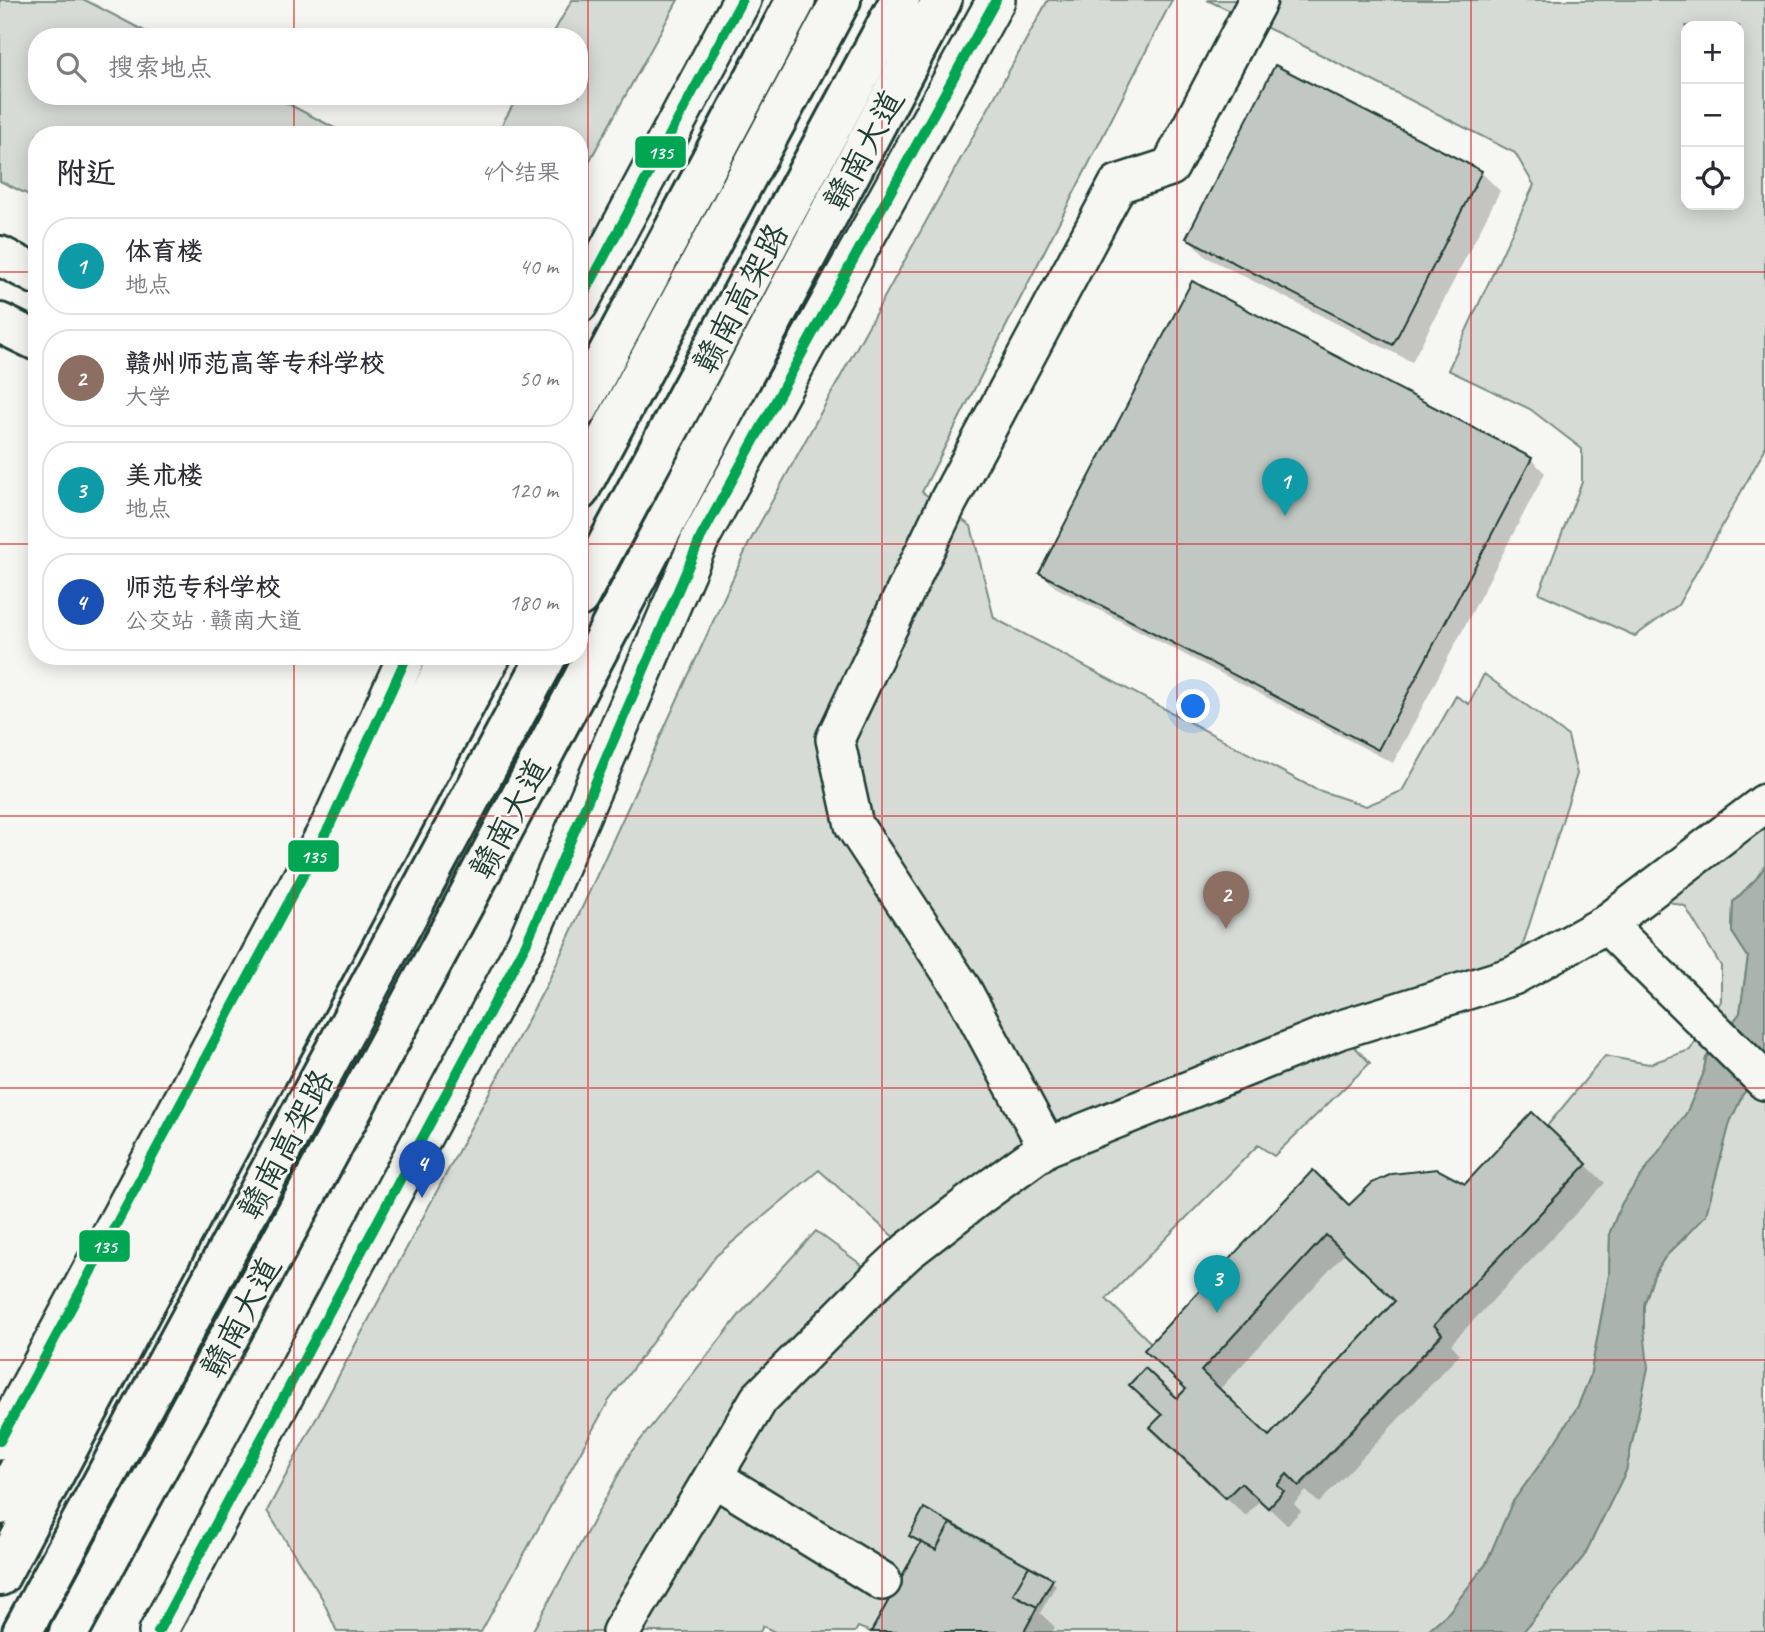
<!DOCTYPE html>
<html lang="zh">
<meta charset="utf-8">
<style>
:root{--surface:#fff;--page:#f7f7f7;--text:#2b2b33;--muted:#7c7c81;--line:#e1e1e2;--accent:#ea580c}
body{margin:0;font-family:Caveat,"LXGW WenKai TC",sans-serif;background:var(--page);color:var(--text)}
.controls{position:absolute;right:21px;top:21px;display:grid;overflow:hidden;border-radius:14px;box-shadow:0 4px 18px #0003}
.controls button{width:63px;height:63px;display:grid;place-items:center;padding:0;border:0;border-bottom:2px solid var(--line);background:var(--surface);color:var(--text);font:35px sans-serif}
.you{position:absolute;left:1194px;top:707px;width:24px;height:24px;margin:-18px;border:5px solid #fff;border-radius:50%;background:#1a73e8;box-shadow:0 0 0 10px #1a73e833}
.badge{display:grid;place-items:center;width:46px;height:46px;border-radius:50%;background:var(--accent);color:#fff;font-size:23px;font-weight:700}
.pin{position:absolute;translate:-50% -58px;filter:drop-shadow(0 2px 4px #0008)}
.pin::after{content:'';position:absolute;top:37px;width:24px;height:21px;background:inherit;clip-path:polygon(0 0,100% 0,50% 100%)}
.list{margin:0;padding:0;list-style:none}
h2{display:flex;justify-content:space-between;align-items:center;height:91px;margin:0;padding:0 28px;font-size:30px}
h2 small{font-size:23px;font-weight:400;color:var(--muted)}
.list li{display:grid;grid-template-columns:46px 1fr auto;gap:21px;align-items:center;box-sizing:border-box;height:98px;margin:0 14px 14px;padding:0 14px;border:2px solid var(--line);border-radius:28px}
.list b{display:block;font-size:26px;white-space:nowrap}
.list p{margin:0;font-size:23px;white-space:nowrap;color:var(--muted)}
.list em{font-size:23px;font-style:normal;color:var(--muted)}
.icon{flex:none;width:38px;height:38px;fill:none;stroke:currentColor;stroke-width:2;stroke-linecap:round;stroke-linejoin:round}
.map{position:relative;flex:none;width:1765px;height:1632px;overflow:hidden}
.search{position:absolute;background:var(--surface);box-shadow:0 4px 18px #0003;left:28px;top:28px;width:560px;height:77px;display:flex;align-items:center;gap:18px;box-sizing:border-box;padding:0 24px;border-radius:28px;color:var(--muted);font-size:26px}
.panel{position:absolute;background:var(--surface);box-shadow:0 4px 18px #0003;left:28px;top:126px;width:560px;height:539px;border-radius:28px}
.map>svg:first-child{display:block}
.green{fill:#d6dbd6;stroke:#7a8c85;stroke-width:2;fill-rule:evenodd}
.water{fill:#aab3ae;stroke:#72847d;stroke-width:2}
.shadow{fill:#0003;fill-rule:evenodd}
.building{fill:#c1c8c3;stroke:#1f3d34;stroke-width:2;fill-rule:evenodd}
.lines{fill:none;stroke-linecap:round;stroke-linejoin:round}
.minor-casing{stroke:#1f3d34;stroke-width:42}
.major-casing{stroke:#1f3d34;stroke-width:44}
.highway-casing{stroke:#1f3d34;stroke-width:44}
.minor{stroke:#f6f6f2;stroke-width:37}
.major{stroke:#f6f6f2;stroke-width:38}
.highway{stroke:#f6f6f2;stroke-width:38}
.bus-1-casing{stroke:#f6f6f2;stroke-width:16}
.bus-1{stroke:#00a651;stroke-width:10}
.grid{fill:none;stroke:#d62828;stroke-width:2;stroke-opacity:0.55}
.labels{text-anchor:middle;stroke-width:5;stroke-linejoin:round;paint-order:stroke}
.street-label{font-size:33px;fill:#1f3d34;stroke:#f6f6f2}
.line-badge{stroke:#f6f6f2;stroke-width:2.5}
.badge-label{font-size:19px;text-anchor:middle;font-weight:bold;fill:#fff}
</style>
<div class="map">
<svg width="1765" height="1632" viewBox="0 0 1765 1632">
<rect width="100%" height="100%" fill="#f6f6f2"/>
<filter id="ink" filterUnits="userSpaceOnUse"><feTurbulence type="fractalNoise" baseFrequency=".0143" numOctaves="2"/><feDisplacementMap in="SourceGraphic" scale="14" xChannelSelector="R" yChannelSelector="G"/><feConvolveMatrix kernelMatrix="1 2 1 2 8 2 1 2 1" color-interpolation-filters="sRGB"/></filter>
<g filter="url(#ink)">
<path class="green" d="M0 0H85L156 37H37V96H273L348 135H37V199L0 181Z
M572 0H678L579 180V135H496L518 96H579V37H551Z
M1048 0H1172L922 492 971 526 994 618 1315 789 1366 806 1402 791 1456 696 1469 704 1484 674 1568 736 1577 774 1513 976 1340 1031 1370 1063 1274 1156 1258 1145 1106 1299 1151 1343 1186 1389 1177 1398 1145 1368 1129 1385 1162 1415 1150 1428 1225 1498 1241 1483 1268 1508 1283 1491 1277 1485 1287 1474 1300 1486 1442 1335 1434 1325 1587 1164 1547 1126 1605 1056 1649 1064 1690 1050 1721 1001V966L1685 906 1643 895 1765 803V866L1756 879 1733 902 1732 932 1748 957 1740 1013 1706 1058 1703 1075 1687 1112 1622 1203 1610 1232 1609 1275 1590 1377 1578 1406 1546 1456 1512 1503 1486 1564 1449 1612 1426 1632H1024L1053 1579 924 1508 921 1542 871 1632 858 1627 855 1632H775L763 1626 760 1632H532L631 1452 741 1313 816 1231 878 1277 908 1250 819 1170 716 1256 608 1402 481 1632H337L322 1598 267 1511 548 982 749 543Z
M1207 0H1765V449L1678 605 1635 636 1539 593 1582 482V449L1530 409 1448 370 1534 185 1515 153 1280 34ZM1686 26H1739V205H1686Z
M1765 1069V1632H1523L1584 1556 1626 1471 1638 1413 1644 1305 1654 1275 1665 1257 1685 1238 1714 1184 1730 1122 1743 1094Z
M1326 1235 1395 1301 1269 1436 1201 1371Z"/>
<path class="water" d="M1765 866V1069L1743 1094 1730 1122 1706 1215 1665 1257 1654 1275 1644 1305V1329L1648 1368 1626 1471 1584 1556 1523 1632H1426L1449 1612 1486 1564 1512 1503 1546 1456 1578 1406 1590 1377 1609 1275 1610 1232 1622 1203 1687 1112 1703 1075 1706 1058 1740 1013 1748 957 1732 932 1733 902 1756 879Z"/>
<path class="shadow" d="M1481 172 1500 191 1412 362 1206 257 1188 238Z
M1531 459 1545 473 1393 763 1055 587 1041 573Z
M1586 1165 1605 1183 1451 1344 1460 1354 1319 1503 1306 1491 1294 1504 1301 1511 1287 1525 1260 1500 1246 1516 1171 1446 1164 1416 1188 1390 1165 1368 1349 1207ZM1346 1252 1397 1301 1269 1438 1219 1390Z
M925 1511 1052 1581 1056 1585 1040 1613 1055 1627 1052 1632H873L922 1543Z"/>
<path class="building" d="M1275 65 1482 171 1393 345 1186 238Z
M1192 281 1532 458 1378 750 1039 573Z
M1532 1112 1587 1164 1434 1325 1442 1334 1299 1486 1287 1474 1277 1485 1284 1491 1268 1508 1241 1483 1226 1498 1150 1427 1162 1415 1129 1385 1145 1368 1177 1398 1186 1389 1144 1350 1313 1170 1349 1205 1372 1183 1392 1174 1437 1169 1465 1184ZM1326 1235 1395 1301 1269 1436 1201 1371Z
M924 1508 950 1523 936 1550 909 1536Z
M950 1523 1029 1566 1013 1594 1037 1607 1024 1632H871L921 1542 936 1550Z
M1029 1566 1053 1579 1037 1607 1013 1594Z"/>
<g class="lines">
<g class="minor-casing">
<path id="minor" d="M579 304 742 0
M1606 924 1765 1081
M1047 1147 962 989 854 825 835 739 948 502 1118 184 1170 167 1258 0
M0 1441 330 825 407 656
M713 1477 882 1581
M158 1632 526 944 701 537 996 0
M621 1632 759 1399 879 1278 908 1251 978 1197 1047 1147 1339 1030 1513 976 1606 924 1765 803"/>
</g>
<g class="major-casing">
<path id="major" d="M0 256 37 275
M0 323 37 341
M579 408 796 0
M0 1505 353 844 450 656
M69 1632 463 906 942 0"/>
</g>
<g class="highway-casing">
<path id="highway" d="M579 491 841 0
M579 597 900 0
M0 1576 491 656
M22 1632 547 656"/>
</g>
<use href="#minor" class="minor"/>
<use href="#major" class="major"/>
<use href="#highway" class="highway"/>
<g class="bus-1-casing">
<path id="bus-1" d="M579 304 742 0
M0 1441 330 825 407 656
M158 1632 526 944 701 537 996 0"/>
</g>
<use href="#bus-1" class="bus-1"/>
</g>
</g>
<path class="grid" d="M294 0V37M588 0V1632M882 0V1632M1177 0V1632M1471 0V1632M294 96V135M0 272H37M579 272H1765M0 544H37M579 544H1765M294 656V1632M0 816H1765M0 1088H1765M0 1360H1765"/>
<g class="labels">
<g class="street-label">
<text transform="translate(863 150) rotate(-62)" y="12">赣南大道</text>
<text transform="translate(740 298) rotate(-62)" y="12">赣南高架路</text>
<text transform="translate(509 818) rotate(-62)" y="12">赣南大道</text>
<text transform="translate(285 1144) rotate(-62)" y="12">赣南高架路</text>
<text transform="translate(240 1317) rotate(-62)" y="12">赣南大道</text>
</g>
</g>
<g class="line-badge">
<rect x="634" y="135" width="53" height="34" rx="7" fill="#00a651"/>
<rect x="287" y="839" width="53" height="34" rx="7" fill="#00a651"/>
<rect x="78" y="1229" width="53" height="34" rx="7" fill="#00a651"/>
</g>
<g class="badge-label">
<text x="660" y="159">135</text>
<text x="313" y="863">135</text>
<text x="104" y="1253">135</text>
</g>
</svg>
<div class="controls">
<button>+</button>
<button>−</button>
<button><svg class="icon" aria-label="locate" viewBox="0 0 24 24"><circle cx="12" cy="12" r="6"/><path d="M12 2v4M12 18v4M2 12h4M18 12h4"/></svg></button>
</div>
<div class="you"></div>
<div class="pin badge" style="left:1285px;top:516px;background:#0f9aa8">1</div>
<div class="pin badge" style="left:1226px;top:929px;background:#8d6e63">2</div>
<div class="pin badge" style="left:1217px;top:1313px;background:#0f9aa8">3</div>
<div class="pin badge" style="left:422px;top:1198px;background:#1a4fb4">4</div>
<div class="search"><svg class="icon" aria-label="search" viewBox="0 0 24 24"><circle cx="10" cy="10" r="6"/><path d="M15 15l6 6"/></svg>搜索地点</div>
<section class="panel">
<h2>附近<small>4个结果</small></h2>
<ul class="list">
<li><span class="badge" style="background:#0f9aa8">1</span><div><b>体育楼</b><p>地点</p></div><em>40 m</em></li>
<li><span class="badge" style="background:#8d6e63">2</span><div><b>赣州师范高等专科学校</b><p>大学</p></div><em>50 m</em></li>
<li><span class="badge" style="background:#0f9aa8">3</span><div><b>美术楼</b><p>地点</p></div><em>120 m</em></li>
<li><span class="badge" style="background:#1a4fb4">4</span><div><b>师范专科学校</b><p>公交站 · 赣南大道</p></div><em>180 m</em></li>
</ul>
</section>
</div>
